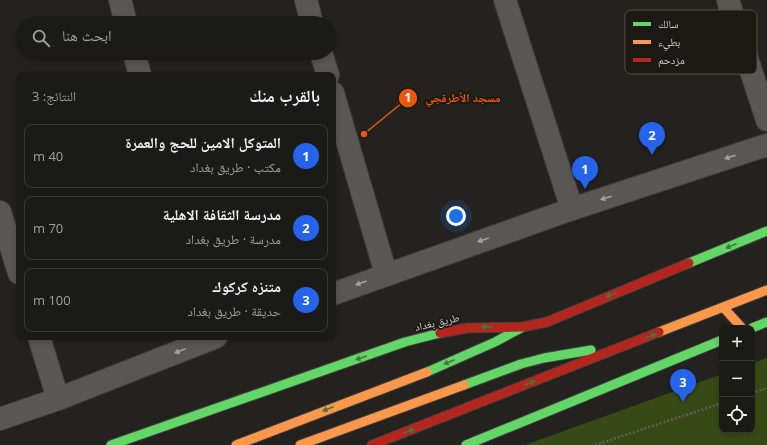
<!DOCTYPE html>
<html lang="ar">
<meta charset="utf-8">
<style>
:root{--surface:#1a1a16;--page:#272723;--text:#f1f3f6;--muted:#9fa1a1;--line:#383835;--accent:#2563eb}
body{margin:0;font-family:"Open Sans","Noto Naskh Arabic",sans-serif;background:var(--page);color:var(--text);direction:rtl}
.controls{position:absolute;right:12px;bottom:12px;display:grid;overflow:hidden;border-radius:8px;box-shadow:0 2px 6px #0003}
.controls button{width:36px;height:36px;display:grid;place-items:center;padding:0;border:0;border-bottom:1px solid var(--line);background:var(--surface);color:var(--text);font:20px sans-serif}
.you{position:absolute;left:456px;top:216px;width:14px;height:14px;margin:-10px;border:3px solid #fff;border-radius:50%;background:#1a73e8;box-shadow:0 0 0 6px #1a73e833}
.badge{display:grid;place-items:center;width:26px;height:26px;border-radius:50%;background:var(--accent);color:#fff;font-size:13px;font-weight:700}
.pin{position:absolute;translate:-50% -33px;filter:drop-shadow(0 1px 2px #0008)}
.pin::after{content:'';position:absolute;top:21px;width:14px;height:12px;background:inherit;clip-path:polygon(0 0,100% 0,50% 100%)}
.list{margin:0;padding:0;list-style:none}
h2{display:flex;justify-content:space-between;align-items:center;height:52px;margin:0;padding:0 16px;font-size:17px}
h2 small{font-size:13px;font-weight:400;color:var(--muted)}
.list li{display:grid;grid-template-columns:26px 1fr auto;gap:12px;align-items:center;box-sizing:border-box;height:64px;margin:0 8px 8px;padding:0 8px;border:1px solid var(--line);border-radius:8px}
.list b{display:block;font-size:15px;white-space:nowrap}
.list p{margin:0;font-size:13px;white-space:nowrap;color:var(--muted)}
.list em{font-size:13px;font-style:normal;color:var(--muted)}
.icon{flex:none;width:22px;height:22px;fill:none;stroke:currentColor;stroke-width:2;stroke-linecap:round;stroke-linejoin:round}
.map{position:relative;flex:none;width:767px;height:445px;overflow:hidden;direction:ltr}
.search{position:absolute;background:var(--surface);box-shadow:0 2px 6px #0003;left:16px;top:16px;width:320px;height:44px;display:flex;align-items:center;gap:10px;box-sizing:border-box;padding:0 14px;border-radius:22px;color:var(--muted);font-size:15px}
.panel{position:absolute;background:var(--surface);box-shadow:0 2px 6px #0003;left:16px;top:72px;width:320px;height:268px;border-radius:8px;direction:rtl}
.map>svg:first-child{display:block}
.green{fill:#374915}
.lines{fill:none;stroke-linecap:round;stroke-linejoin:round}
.street-casing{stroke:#403e3b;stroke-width:24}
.fast-casing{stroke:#403e3b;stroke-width:11}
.slow-casing{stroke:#403e3b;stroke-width:11}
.jam-casing{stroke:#403e3b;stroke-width:11}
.path{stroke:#5f5e5b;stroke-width:2.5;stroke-dasharray:2 2;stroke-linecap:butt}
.street{stroke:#585754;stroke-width:22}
.fast{stroke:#63d668;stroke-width:9}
.slow{stroke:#ff974d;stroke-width:9}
.jam{stroke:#b3261e;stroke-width:9}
.oneway{fill:#a2a09c}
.oneway2{fill:#40783d}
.labels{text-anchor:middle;stroke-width:3.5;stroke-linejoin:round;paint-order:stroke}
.street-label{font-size:11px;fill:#d3d1cc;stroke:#1c1912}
.key{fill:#1c1912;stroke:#53504a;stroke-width:1}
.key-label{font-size:11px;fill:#d3d1cc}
.leader{fill:none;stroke:#e8590c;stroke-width:1.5}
.callout-dot{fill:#e8590c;stroke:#1c1912;stroke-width:1.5}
.mark-label{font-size:12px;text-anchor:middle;font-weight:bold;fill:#fff}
.callout-label{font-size:12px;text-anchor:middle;font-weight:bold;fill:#e8590c;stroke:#1c1912;stroke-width:3.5;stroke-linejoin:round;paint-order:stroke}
</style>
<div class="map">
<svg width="767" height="445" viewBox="0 0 767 445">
<rect width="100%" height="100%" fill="#23221e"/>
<path class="green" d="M767 358V445H525L722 374V430H752V363Z"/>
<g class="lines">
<g class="street-casing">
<path id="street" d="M120 0 126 23
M306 0 312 23
M505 0 572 209
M728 0 767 120
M134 53 140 75
M321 53 328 75
M333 93 386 274
M0 212 19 273
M333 294 572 209 767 145
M39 337 58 399
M0 419 58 399 216 337"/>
</g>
<g class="fast-casing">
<path id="fast" d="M689 263 767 231
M752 328 767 322
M427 372 495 342 521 328
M464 385 521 364 544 358 591 350
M111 445 405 342 440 333
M466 445 722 340"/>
</g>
<g class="slow-casing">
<path id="slow" d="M723 307 742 328
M659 332 767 290
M236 445 427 372
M300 445 464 385"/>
</g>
<g class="jam-casing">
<path id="jam" d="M440 333 468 328 522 327 547 322 689 263
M372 445 659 332"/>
</g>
<path class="path" d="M752 393 767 388
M595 445 722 403"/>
<use href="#street" class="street"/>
<use href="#fast" class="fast"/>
<use href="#slow" class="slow"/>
<use href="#jam" class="jam"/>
</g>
<defs><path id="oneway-solid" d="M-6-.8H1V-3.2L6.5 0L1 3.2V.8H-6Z"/></defs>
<g class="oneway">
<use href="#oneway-solid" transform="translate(730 157) rotate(162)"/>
<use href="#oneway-solid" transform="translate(606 198) rotate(162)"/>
<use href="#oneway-solid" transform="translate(483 240) rotate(161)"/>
<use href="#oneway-solid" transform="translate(361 283) rotate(160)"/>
<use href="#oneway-solid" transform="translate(180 351) rotate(159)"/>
</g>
<g class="oneway2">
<use href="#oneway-solid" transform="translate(731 246) rotate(158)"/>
<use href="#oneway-solid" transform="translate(611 295) rotate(158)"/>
<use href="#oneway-solid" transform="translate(487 327) rotate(179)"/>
<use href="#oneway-solid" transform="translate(651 336) rotate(-22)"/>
<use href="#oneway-solid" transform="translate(361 358) rotate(161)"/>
<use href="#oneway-solid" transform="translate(449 362) rotate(157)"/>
<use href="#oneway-solid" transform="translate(530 383) rotate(-22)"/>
<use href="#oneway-solid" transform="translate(328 409) rotate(159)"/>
<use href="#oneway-solid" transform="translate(409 431) rotate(-21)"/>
</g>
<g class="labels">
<g class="street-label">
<text transform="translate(437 322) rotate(-13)" y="4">طريق بغداد</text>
</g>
</g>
<rect x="625" y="10" width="132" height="64" rx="6" class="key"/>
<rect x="633" y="22" width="18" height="4" fill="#63d668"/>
<rect x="633" y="40" width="18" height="4" fill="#ff974d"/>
<rect x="633" y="58" width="18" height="4" fill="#b3261e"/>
<g class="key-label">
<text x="658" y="28">سالك</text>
<text x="658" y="46">بطيء</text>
<text x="658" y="64">مزدحم</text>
</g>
<path class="leader" d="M364 134L408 98"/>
<g class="callout-dot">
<circle cx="364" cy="134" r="4"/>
<circle cx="408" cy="98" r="10"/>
</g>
<g class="mark-label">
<text x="408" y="102">1</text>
</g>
<g class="callout-label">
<text x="463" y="102">مسجد الأطرقجي</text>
</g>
</svg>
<div class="controls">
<button>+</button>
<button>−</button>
<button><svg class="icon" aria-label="locate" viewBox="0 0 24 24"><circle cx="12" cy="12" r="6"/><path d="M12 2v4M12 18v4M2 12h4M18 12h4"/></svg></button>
</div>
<div class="you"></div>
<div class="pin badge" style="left:585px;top:189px">1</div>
<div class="pin badge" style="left:652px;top:155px">2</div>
<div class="pin badge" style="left:683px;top:402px">3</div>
<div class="search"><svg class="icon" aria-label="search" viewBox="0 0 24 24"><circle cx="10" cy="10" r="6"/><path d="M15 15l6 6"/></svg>ابحث هنا</div>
<section class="panel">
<h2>بالقرب منك<small>النتائج: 3</small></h2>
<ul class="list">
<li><span class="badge">1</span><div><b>المتوكل الامين للحج والعمرة</b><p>مكتب · طريق بغداد</p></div><em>40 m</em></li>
<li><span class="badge">2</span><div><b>مدرسة الثقافة الاهلية</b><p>مدرسة · طريق بغداد</p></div><em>70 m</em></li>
<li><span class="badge">3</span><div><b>متنزه كركوك</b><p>حديقة · طريق بغداد</p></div><em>100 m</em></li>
</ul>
</section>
</div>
